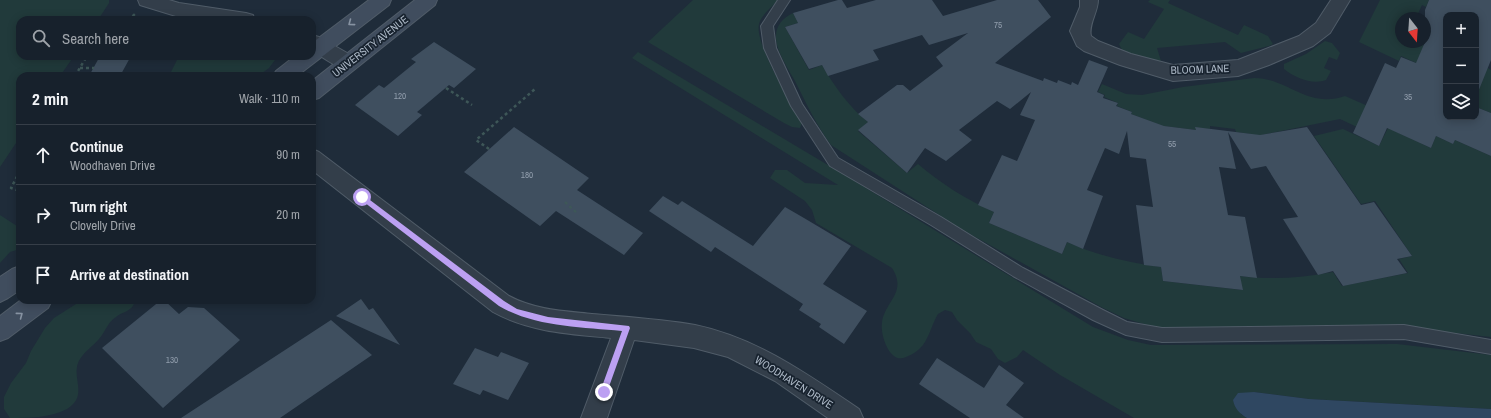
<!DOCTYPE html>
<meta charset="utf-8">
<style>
:root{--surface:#17212c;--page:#242e38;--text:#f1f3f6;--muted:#9ea3a9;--line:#363e48}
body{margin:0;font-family:"Archivo Narrow",sans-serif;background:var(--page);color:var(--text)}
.controls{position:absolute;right:12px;top:12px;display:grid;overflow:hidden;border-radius:8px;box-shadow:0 2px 10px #0003}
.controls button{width:36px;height:36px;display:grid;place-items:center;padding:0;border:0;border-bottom:1px solid var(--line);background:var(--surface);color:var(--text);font:20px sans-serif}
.compass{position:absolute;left:1395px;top:12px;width:36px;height:36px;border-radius:50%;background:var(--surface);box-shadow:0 2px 10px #0003;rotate:163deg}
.stop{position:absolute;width:12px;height:12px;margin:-9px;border:3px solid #bca0f2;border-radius:50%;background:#fff}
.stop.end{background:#bca0f2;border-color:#fff;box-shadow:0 1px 4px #0008}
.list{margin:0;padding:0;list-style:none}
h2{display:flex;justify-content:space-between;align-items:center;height:52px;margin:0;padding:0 16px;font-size:17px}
h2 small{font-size:13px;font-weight:400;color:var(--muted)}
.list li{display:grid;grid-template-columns:26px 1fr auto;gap:12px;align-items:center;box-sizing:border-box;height:60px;padding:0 16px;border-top:1px solid var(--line)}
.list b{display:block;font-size:15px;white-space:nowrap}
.list p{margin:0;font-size:13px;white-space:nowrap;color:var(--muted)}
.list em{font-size:13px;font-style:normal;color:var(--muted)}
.icon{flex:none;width:22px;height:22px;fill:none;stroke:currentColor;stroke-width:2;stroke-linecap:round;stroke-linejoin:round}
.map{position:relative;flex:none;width:1491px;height:418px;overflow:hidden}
.search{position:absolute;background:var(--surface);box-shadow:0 2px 10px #0003;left:16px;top:16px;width:300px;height:44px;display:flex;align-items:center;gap:10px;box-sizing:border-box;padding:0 14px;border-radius:12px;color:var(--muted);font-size:15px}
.panel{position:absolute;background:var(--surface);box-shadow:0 2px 10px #0003;left:16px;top:72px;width:300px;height:232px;border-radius:12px}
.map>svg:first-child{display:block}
.green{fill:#213a3b}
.water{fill:#2f4761}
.building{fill:#3f4f5f}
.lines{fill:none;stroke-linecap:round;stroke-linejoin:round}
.service-casing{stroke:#505c68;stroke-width:2}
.minor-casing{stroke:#505c68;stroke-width:2}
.secondary-casing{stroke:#505c68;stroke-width:2}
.path{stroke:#3e5758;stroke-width:2.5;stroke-dasharray:3 3;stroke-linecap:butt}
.service{fill:#333e4a;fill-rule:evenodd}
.minor{fill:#333e4a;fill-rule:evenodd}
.secondary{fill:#404d5e;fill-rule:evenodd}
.oneway{stroke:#8793a2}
.route{fill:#bca0f2}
.labels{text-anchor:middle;stroke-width:3.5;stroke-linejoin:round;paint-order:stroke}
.number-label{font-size:9px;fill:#929ead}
.street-label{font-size:11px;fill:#adb9c7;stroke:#18232f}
</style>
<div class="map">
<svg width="1491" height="418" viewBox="0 0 1491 418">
<rect width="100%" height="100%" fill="#1f2c3a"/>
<path class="green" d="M0 0H109V3L98 20H20V56H74L60 76H20V137L0 167Z
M693 0H778C772 7 761 15 759 24 754 43 792 105 802 123L800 128 792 127 784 123 648 42Z
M1150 0H1170L1168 3 1238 35 1244 25 1268 36 1273 44 1269 46 1241 53 1225 42 1157 48 1161 61 1147 59 1123 52 1119 44 1128 32 1144 39 1164 9 1148 2Z
M1380 0H1429L1426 7 1422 5 1416 18H1401V42H1424L1423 46 1436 52 1429 69 1401 56 1399 61 1359 42Z
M793 13 798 23 785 27 809 70 822 65C834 86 850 108 868 122L858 131 907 173 918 164C940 183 967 200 994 212L989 223 1062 254 1067 242C1096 255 1129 263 1161 267L1163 281 1242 290 1240 276C1270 280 1303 278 1333 272L1342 286 1408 273 1399 259 1412 256 1375 201 1361 204 1314 136 1343 129 1379 146 1388 128 1431 148 1436 136 1453 144 1455 140 1491 156V337L1402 327 1291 326 1164 330 1124 318 1103 308 961 229 831 145C817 126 806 103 795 81 789 70 777 52 776 39 775 27 782 18 793 13Z
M1325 41 1332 43 1340 53 1337 60 1329 57 1324 68 1331 71 1326 80C1313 85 1295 78 1284 69V64L1306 54Z
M638 52 843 174 1093 327 1128 340 1151 345 1397 344 1491 355V409L1309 399 1254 392 1241 414 1247 418H1134L1060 375 1023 350 1017 357 1005 363 998 359 991 349 976 342 970 333 957 320 952 312 945 310 938 314C932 324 930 335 923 345 919 350 912 355 906 357 890 365 880 335 882 323 884 302 908 293 892 268L816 223 812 210 805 201 770 178 775 170H787L805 183 838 185 632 58Z
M179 56H278L269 68 258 76H169Z
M1488 68 1491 70V113L1476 107V69Z
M1254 78C1288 78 1307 109 1345 96L1377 110 1372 134 1340 119 1251 137V134L1236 132 1235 129 1210 126V129L1196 128V130L1163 126 1131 114 1132 112 1117 106 1118 103 1104 97 1105 95 1098 92 1102 84 1126 94 1142 95 1183 87Z
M0 215 20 228V249L10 252 0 263Z
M79 300H135C133 312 123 311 116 317 107 323 106 331 99 339 93 346 85 351 80 359 69 376 90 395 67 409 49 418 29 418 10 418L4 409V397L11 383 26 363 31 351 45 328 54 318 76 304Z"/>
<path class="water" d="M1254 392 1309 399 1491 409V418H1247C1239 413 1235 409 1233 400L1238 393Z"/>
<path class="building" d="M838 0H842L847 8 876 0H932L943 16 997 0H1038L1051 17 995 63 1043 81 1044 78 1057 83 1058 80 1071 85 1072 82 1078 85 1089 60 1108 67 1097 92 1104 95 1103 98 1118 103 1116 106 1132 112 1131 114 1164 126 1196 130 1195 127 1260 135 1307 127 1361 205 1374 202 1412 256 1397 259 1407 273 1343 286 1333 271 1318 275 1283 219 1298 217 1266 166 1251 169 1228 132 1236 169 1219 167 1228 215 1245 217 1257 278 1240 276 1243 290 1163 281 1161 267 1144 265 1136 205 1153 207 1146 159 1130 157 1127 131 1119 154 1105 148 1087 190 1103 196 1083 249 1067 242 1062 254 989 223 994 212 978 205 1002 155 1017 161 1035 120 1020 115 1031 92 1010 109 997 101 959 130 972 140 946 161 925 148 907 173 858 130 868 122 858 114 897 85H903L910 91 943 66 936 57 968 33 929 45 922 35 873 50 879 60 828 76 822 65 809 69 785 27 798 23 793 13Z
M1429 0H1491V60L1476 97V15H1446V117H1476V107L1491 113V156L1455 140 1453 144 1436 136 1431 148 1387 128 1379 146 1353 133 1385 63 1396 68 1401 57 1416 63 1425 42V10Z
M434 42 476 69 454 88 449 85 417 112 422 115 398 136 355 105 379 85 384 88 416 62 411 59Z
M100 56H131L120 76H89Z
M514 127 589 178 577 190 643 233 624 255 556 211 540 226 464 172Z
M663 196 678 205 682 201 753 246 785 207 804 218 851 246 823 284 867 311 844 344 819 327 821 324 799 310 803 304 715 247 711 252 649 211Z
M361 299 369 310 373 308 400 345 336 316Z
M161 300H164L179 314 188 307 204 308 240 340 163 408 102 348Z
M331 320 372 355 280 418H181Z
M475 348 498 357 501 352 529 363 508 400 483 390 480 395 453 384Z
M937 358 984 388 999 365 1024 383 1006 405 1024 418H970L919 384Z"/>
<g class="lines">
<g class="service-casing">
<path id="service" d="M778 0H790L773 26 776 48 802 104 838 158 941 217 1023 268 1103 310 1127 322 1162 328 1404 325 1491 340V354L1404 339 1162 342 1126 335 1093 320 1013 276 931 225 830 166 791 106 764 48 761 26Z"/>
</g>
<g class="minor-casing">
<path id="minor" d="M138 0H169L179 3 246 13 253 15 255 20H200L179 17 140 5Z
M1080 0H1098C1098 12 1088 25 1091 36L1098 41 1131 54 1173 65 1238 60 1299 36 1316 23 1331 0H1350L1330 33 1313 46 1269 65 1238 76 1173 81 1120 65 1084 51 1077 46 1070 31 1080 7Z
M312 35 319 37 356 58 359 63 356 68C341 73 325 58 312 51Z
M312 149 319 152 509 296C535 310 564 311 592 314 626 317 661 319 695 325 757 338 807 374 859 409L863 418H828L775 381 728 357 694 348 634 340 607 418H581L611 338C570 334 529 332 493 312L312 170Z"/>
</g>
<g class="secondary-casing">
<path id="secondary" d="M369 0H391L389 5 297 76H273L276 71 295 56H312V43Z
M415 0H437L435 5 319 98 312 100V81Z
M20 266V290L8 298 0 302V277L12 269Z
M21 300H52L48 308 8 338 0 341V316Z"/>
</g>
<path class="path" d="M128 20 135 14
M80 68H94
M75 76 87 56
M446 88 472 105
M489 149 476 140 535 89
M20 171 11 188 20 191
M565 202 577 213"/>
<use href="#service" class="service"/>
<use href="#minor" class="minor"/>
<use href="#secondary" class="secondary"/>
</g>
<defs><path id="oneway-chevron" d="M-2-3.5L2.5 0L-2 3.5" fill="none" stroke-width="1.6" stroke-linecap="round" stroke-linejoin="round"/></defs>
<g class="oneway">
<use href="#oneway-chevron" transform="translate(351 23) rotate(143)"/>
<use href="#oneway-chevron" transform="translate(20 315) rotate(-37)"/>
</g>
<path class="route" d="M362 194 504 301 517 309 548 317 629 326 630 328 606 395H601L600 392 622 331C581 327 535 327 499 306L360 199 359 197Z"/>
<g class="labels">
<g class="number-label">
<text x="998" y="28">75</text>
<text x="400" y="99">120</text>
<text x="1408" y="100">35</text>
<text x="1172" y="147">55</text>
<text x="527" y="178">180</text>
<text x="172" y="363">130</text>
</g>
<g class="street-label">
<text transform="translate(370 46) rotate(-38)" y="4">UNIVERSITY AVENUE</text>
<text transform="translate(1200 69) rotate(-2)" y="4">BLOOM LANE</text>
<text transform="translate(794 382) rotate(32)" y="4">WOODHAVEN DRIVE</text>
</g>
</g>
</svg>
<div class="controls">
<button>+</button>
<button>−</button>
<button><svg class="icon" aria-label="layers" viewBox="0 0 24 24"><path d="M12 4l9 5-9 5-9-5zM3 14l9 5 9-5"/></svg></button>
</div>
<svg class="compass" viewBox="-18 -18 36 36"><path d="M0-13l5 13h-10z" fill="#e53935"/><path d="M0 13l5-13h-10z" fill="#9ea3a9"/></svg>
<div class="stop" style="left:362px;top:197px"></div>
<div class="stop end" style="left:604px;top:392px"></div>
<div class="search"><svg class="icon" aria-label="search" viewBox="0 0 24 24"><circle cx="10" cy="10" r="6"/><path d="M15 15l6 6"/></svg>Search here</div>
<section class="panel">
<h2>2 min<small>Walk · 110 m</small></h2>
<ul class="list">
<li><svg class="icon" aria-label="ahead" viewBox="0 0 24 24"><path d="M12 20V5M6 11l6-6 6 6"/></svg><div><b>Continue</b><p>Woodhaven Drive</p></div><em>90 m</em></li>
<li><svg class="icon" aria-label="right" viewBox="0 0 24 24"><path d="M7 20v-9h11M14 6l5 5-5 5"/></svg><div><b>Turn right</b><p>Clovelly Drive</p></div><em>20 m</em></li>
<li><svg class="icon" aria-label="arrive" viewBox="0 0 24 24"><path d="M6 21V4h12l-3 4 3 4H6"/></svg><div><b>Arrive at destination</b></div></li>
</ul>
</section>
</div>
